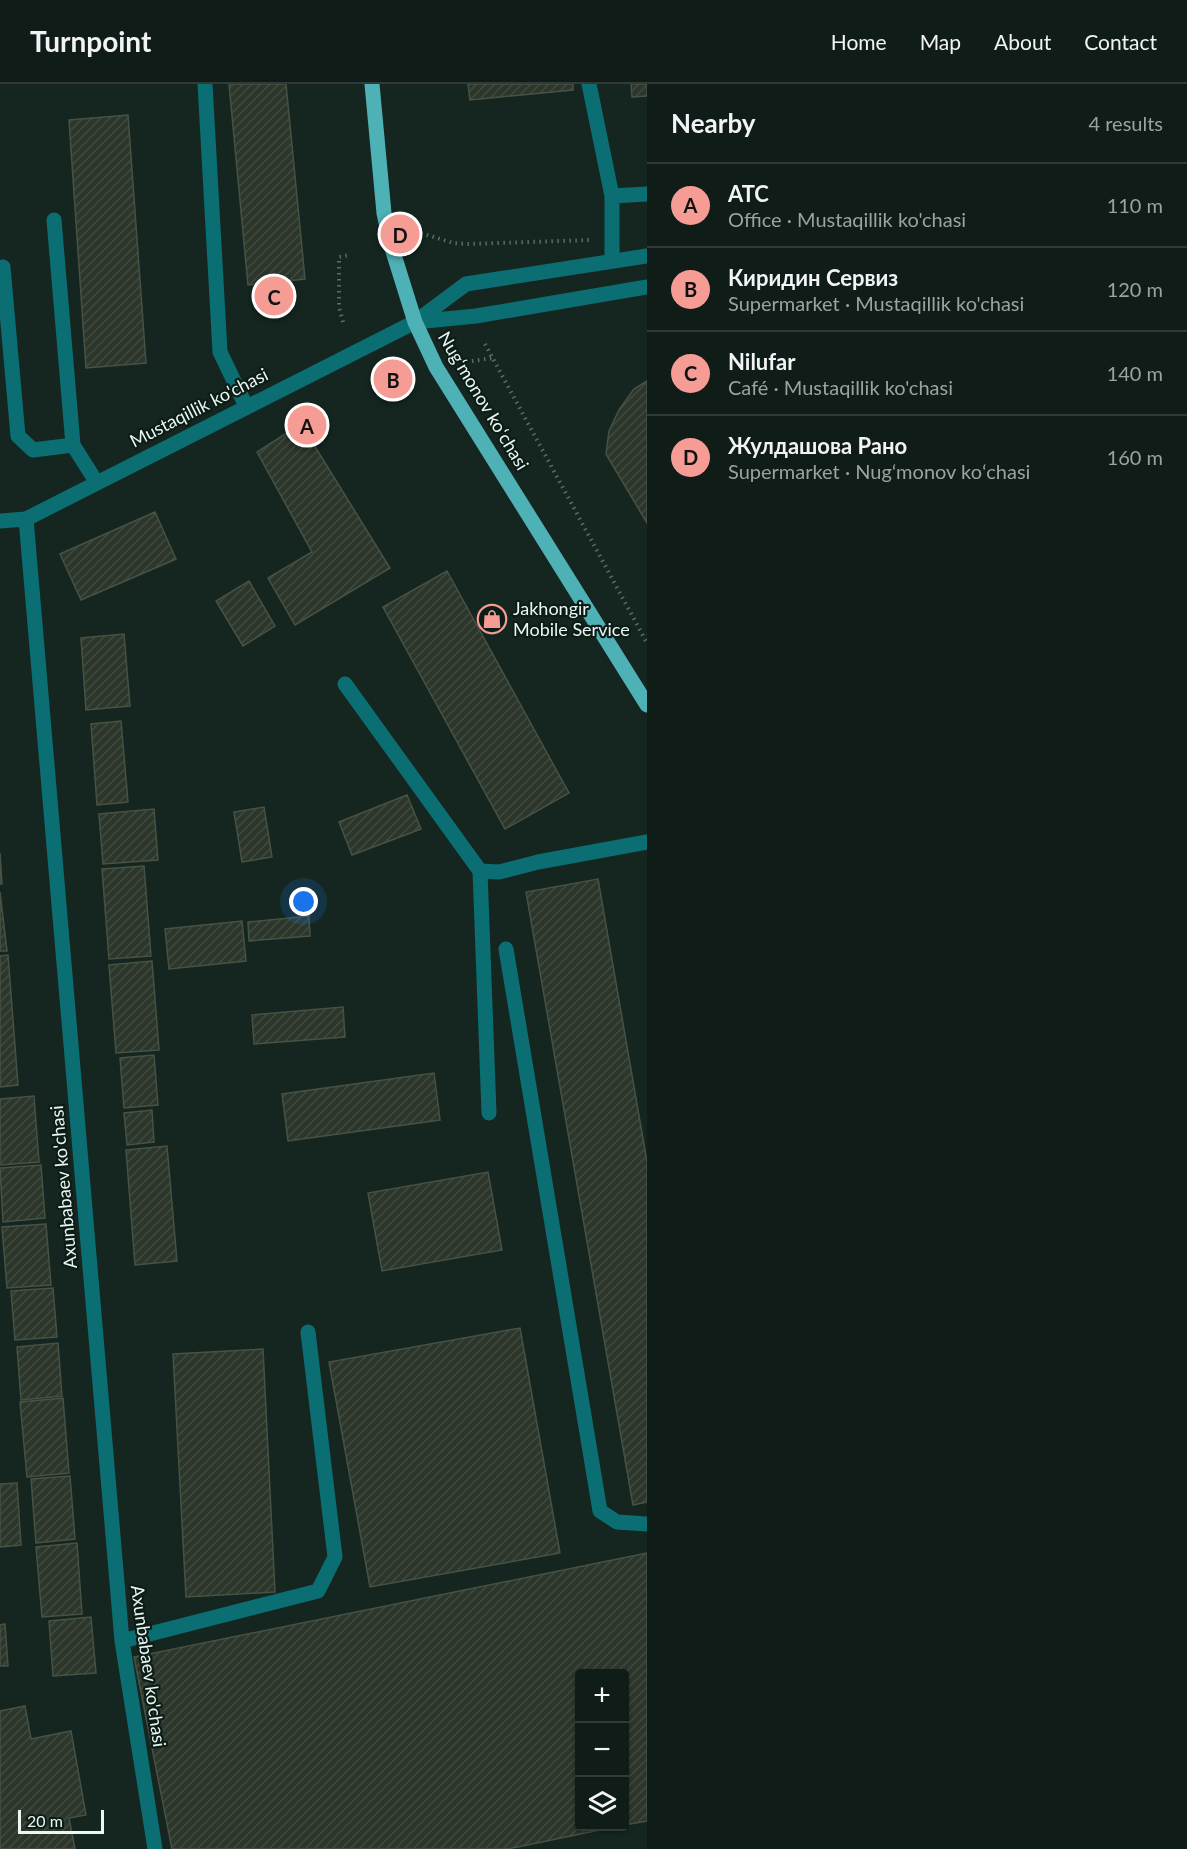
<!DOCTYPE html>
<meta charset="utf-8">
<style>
:root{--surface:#101c18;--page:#1e2925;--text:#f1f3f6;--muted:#9ca1a2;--line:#303a37;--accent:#f59c95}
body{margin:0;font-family:Lato,sans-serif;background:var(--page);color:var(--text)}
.controls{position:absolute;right:18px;bottom:18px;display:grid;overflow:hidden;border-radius:6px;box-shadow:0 2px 4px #0004}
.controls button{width:54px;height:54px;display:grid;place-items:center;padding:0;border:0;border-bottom:2px solid var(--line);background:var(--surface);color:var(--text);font:30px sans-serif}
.scale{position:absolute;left:18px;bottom:15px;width:86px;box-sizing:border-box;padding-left:6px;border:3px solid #ecf7f3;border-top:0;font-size:16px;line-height:21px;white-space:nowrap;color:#ecf7f3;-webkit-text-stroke:4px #0c1c17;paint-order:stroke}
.you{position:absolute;left:304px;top:818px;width:21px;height:21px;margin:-15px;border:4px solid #fff;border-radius:50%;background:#1a73e8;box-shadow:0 0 0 9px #1a73e833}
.badge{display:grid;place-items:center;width:39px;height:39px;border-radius:50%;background:var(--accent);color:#111;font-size:20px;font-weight:700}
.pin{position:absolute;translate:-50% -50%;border:3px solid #fff;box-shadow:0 2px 6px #0006}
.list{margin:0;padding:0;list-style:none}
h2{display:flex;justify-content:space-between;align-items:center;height:78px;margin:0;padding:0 24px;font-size:26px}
h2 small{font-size:20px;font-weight:400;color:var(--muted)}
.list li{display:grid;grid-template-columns:39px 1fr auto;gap:18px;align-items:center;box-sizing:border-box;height:84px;padding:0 24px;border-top:2px solid var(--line)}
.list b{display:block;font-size:22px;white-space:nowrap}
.list p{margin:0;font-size:20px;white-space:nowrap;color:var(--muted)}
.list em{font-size:20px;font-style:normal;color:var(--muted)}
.icon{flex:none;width:33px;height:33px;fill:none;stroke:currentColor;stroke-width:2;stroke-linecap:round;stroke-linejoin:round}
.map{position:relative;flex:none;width:647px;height:1765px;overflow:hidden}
header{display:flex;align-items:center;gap:36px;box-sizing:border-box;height:84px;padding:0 30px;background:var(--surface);border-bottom:2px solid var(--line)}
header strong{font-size:28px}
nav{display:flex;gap:33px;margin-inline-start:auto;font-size:21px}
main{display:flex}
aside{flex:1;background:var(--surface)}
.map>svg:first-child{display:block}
.building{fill:url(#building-hatch);stroke:#475245;stroke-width:1.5}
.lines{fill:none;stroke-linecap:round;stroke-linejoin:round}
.path{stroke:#5c6b66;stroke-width:4;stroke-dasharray:1.5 4.5;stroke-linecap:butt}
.minor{stroke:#0a6e72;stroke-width:15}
.major{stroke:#4eb1b6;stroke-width:15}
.labels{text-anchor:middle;stroke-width:4.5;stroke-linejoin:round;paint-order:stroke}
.street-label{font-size:18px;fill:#ecf7f3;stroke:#0c1c17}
.poi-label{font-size:18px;fill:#ecf7f3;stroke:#0c1c17;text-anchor:start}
</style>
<header>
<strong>Turnpoint</strong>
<nav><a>Home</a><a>Map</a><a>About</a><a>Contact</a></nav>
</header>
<main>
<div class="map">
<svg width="647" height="1765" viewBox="0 0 647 1765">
<defs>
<pattern id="building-hatch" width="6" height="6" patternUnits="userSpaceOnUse" patternTransform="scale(1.5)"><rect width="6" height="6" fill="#2c362a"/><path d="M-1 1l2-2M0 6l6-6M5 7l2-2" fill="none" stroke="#404a3f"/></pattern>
</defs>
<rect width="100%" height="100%" fill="#152620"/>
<path class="building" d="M229 0H286L305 195 248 201Z
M468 0H573V6L470 16Z
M631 0H647V12L632 13Z
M128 31 146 279 86 284 69 36Z
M647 297V439L606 370 609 347 619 326 634 305Z
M301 340 390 484 295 541 268 494 312 468 257 368Z
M155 428 176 475 81 516 60 470Z
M447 487 569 709 505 745 383 523Z
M249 497 275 542 243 562 216 517Z
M124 550 130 622 86 626 81 554Z
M121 637 128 718 97 721 91 640Z
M407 711 421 745 352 771 339 738Z
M264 723 272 773 242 778 234 728Z
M154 725 158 776 103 780 99 730Z
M0 769 2 800H0Z
M144 782 151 872 109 875 102 785Z
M598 795 647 1078V1418L633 1421 526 808Z
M0 808 7 867H0Z
M309 832 310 852 249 857 248 838Z
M242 837 246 877 169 885 165 845Z
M8 871 18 1001 0 1003V872Z
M152 877 159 966 116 969 109 881Z
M343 923 345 953 254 960 252 931Z
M154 971 158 1021 124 1024 120 974Z
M434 989 440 1036 288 1057 282 1010Z
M34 1012 39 1078 0 1081V1015Z
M152 1026 154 1058 127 1061 124 1029Z
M167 1062 177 1177 135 1181 126 1066Z
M41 1081 45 1134 3 1138 0 1084Z
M488 1088 502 1166 382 1187 368 1109Z
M46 1140 51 1201 7 1204 2 1143Z
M53 1204 57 1253 15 1256 11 1207Z
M520 1244 560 1469 370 1503 329 1278Z
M58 1259 62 1312 21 1316 17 1263Z
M263 1265 275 1508 186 1513 173 1270Z
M63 1314 69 1389 27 1393 20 1318Z
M70 1392 75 1455 36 1459 31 1395Z
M17 1399 21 1461 0 1463V1400Z
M77 1459 82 1530 42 1533 36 1463Z
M647 1469V1737L624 1741V1590H580V1742H619L508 1765H172L134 1573Z
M91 1533 96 1589 53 1592 49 1537Z
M5 1540 8 1582H0V1541Z
M25 1622 31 1655 71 1647 86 1731 69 1734 75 1765H0V1627Z"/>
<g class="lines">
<path class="path" d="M421 149 453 159 468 160 591 156
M343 238 339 223V173L349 171
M485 260 647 559
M472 277 493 274
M374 283 378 288 388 286"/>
<path class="minor" d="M205 0 220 268 246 322
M589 0 612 112
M54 136 73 361 97 399
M612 176V112L647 110
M3 183 18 352 33 366 73 361
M415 238 476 232 647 203
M26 435 122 1557 155 1765
M0 437 26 435 415 238 466 200 647 172
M345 600 480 787 499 788 538 778 647 758
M480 787 489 1029
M506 865 600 1427 617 1438 647 1440
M122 1557 318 1507 335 1473 308 1248"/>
<path class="major" d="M372 0 384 129 390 158 415 238 436 283 647 621"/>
</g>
<defs>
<g id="shop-ring" transform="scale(1.5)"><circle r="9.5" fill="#0c1c17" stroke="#f59c95" stroke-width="1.5"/><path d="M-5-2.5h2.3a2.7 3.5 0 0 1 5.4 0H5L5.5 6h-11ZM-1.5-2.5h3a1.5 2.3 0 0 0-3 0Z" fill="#f59c95"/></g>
</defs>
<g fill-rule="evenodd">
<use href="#shop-ring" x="492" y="535"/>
</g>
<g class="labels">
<g class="street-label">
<text transform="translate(483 317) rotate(59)" y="6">Nugʻmonov koʻchasi</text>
<text transform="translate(199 324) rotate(-27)" y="6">Mustaqillik ko'chasi</text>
<text transform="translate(64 1103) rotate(-95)" y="6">Axunbabaev ko'chasi</text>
<text transform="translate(148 1582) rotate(82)" y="6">Axunbabaev ko'chasi</text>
</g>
<g class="poi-label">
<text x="513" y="531">Jakhongir<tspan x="513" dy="21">Mobile Service</tspan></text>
</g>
</g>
</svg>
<div class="controls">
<button>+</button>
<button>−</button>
<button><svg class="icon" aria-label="layers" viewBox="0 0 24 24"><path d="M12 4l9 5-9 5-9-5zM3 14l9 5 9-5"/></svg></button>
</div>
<div class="scale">20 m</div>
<div class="you"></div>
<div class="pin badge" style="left:307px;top:341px">A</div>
<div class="pin badge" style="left:393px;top:295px">B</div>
<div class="pin badge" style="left:274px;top:212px">C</div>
<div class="pin badge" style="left:400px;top:150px">D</div>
</div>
<aside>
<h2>Nearby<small>4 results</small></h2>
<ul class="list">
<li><span class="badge">A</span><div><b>АТС</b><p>Office · Mustaqillik ko'chasi</p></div><em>110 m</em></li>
<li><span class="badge">B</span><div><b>Киридин Сервиз</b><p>Supermarket · Mustaqillik ko'chasi</p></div><em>120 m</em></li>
<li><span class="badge">C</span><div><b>Nilufar</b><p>Café · Mustaqillik ko'chasi</p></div><em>140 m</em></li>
<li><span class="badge">D</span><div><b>Жулдашова Рано</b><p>Supermarket · Nugʻmonov koʻchasi</p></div><em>160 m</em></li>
</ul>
</aside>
</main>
